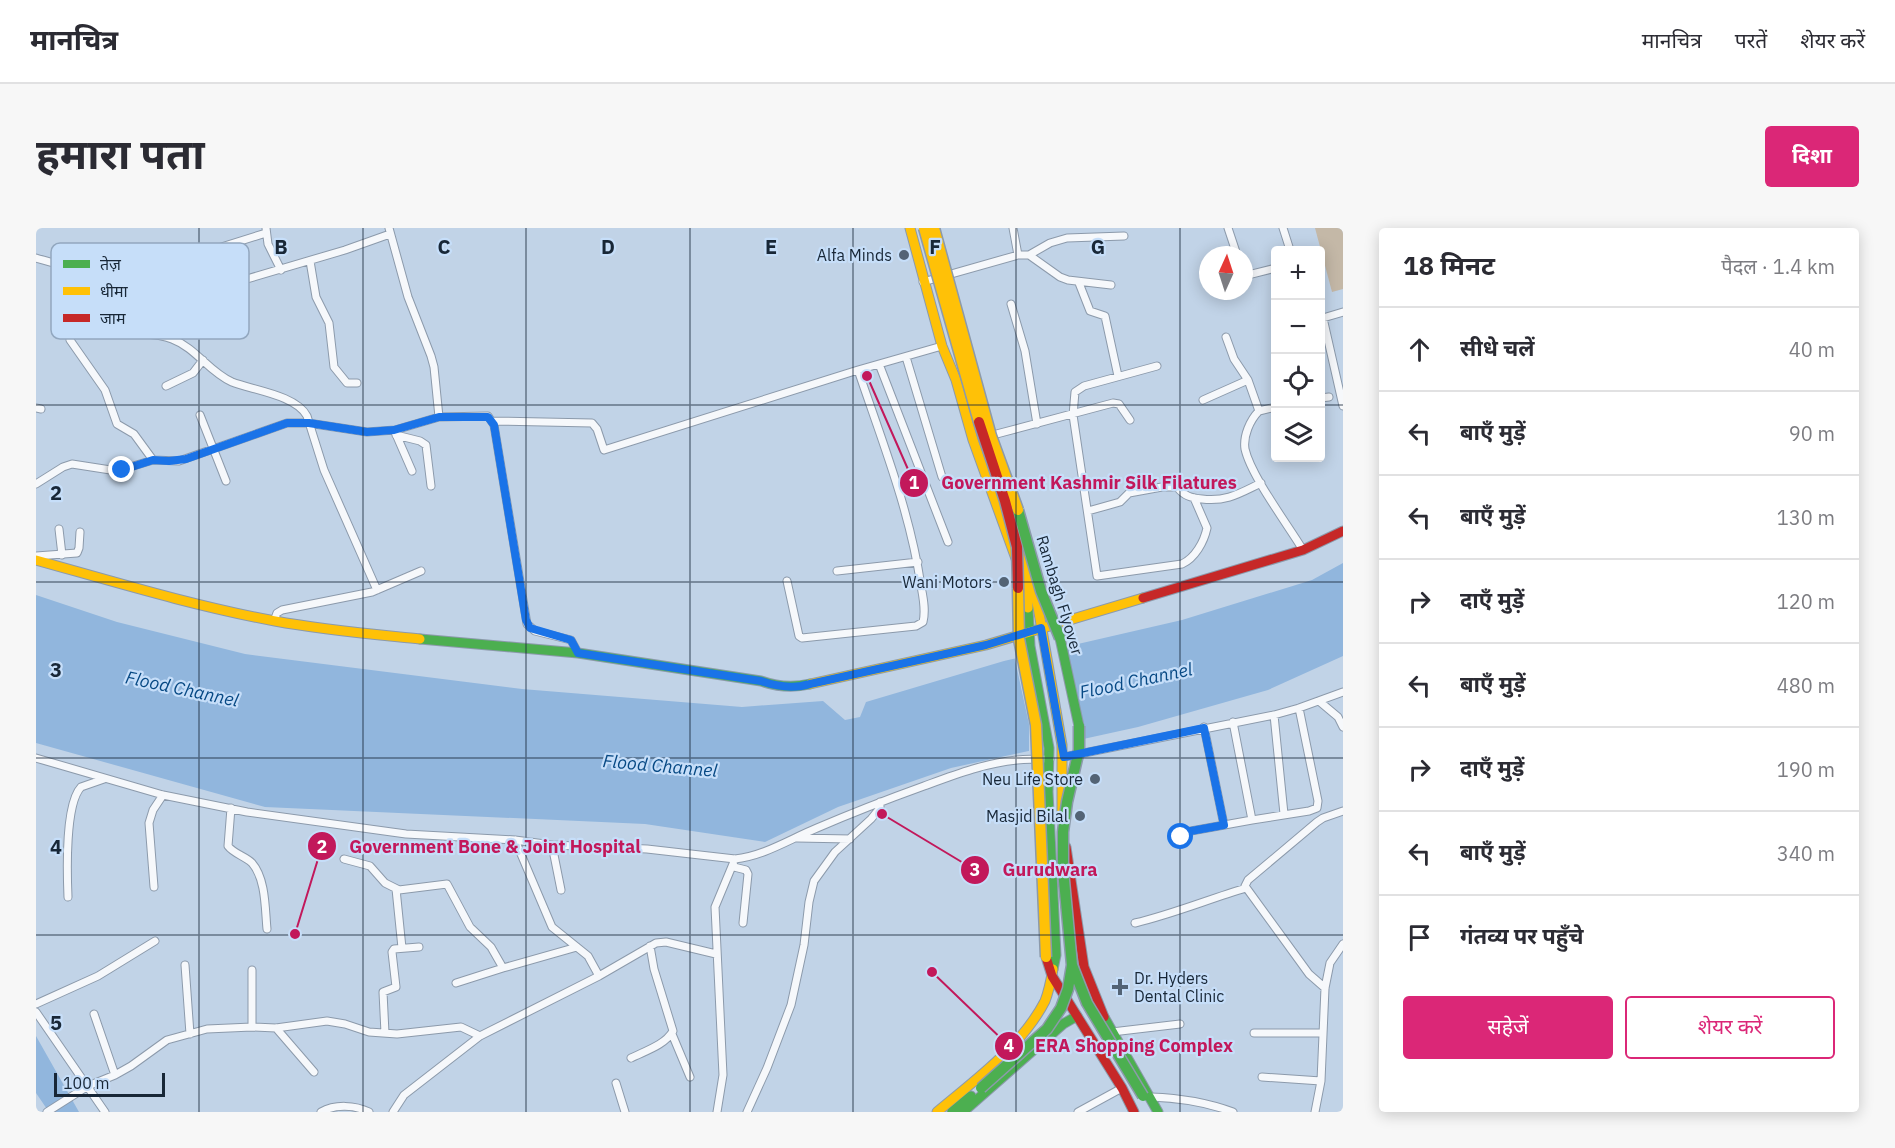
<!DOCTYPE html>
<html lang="hi">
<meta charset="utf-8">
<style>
:root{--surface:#fff;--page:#f7f7f7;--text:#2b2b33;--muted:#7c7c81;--line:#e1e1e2;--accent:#db2777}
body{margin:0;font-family:"IBM Plex Sans","Noto Sans Devanagari",sans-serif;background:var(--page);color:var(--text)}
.controls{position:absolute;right:18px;top:18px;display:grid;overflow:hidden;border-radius:6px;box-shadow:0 3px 15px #0003}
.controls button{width:54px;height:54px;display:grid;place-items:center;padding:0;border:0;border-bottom:2px solid var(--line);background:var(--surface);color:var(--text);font:30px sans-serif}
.compass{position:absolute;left:1163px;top:18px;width:54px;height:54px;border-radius:50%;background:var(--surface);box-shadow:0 3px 15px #0003;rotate:3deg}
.scale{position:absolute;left:18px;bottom:15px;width:111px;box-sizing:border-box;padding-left:6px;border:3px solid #182737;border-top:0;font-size:16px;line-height:21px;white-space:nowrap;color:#182737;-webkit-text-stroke:4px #c6def9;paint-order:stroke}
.stop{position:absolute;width:18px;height:18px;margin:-14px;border:4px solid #1a73e8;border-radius:50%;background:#fff}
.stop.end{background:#1a73e8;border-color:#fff;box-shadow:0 2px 6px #0008}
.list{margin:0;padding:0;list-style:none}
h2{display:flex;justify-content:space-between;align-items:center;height:78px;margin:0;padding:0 24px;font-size:26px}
h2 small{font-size:20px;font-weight:400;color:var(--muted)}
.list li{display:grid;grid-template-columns:39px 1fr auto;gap:18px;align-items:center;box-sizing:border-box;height:84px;padding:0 24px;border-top:2px solid var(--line)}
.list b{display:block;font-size:22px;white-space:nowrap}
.list em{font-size:20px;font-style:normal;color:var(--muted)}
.actions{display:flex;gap:12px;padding:18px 24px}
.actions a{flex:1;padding:14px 0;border:2px solid var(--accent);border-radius:6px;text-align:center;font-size:21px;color:var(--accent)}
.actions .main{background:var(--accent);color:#fff}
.icon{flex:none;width:33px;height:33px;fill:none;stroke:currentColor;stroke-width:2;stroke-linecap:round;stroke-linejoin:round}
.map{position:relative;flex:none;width:1307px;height:884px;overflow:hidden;border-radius:6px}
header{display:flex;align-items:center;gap:36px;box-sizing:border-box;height:84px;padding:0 30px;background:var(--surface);border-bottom:2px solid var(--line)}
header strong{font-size:28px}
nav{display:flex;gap:33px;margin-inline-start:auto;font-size:21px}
.intro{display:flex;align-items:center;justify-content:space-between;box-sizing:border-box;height:144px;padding:0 36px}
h1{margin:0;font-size:42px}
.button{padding:15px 27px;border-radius:6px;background:var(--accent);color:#fff;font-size:21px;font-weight:700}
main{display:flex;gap:36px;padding:0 36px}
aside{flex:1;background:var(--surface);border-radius:6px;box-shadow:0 3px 15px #0003}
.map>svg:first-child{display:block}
.green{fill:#c4b8a7}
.water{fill:#91b6dd}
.pier{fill:#c1d3e7}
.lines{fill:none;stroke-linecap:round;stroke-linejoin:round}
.street-casing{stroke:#8c9aab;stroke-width:9}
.fast-casing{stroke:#8c9aab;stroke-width:11}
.slow-casing{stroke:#8c9aab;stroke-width:11}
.jam-casing{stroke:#8c9aab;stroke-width:11}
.street{stroke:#f6f8fb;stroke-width:7}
.fast{stroke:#4caf50;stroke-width:9}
.slow{stroke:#ffc107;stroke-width:9}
.jam{stroke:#c62828;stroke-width:9}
.fast-bridge-casing{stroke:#8c9aab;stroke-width:13;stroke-linecap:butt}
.slow-bridge-casing{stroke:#8c9aab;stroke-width:13;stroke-linecap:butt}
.jam-bridge-casing{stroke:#8c9aab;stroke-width:13;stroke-linecap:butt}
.fast-bridge{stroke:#4caf50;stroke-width:10}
.slow-bridge{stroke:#ffc107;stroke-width:10}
.jam-bridge{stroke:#c62828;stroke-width:10}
.route{stroke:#1a73e8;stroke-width:8}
.grid{fill:none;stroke:#182737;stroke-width:1.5;stroke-opacity:0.55}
.poi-dot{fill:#536375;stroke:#c6def9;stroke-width:2}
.labels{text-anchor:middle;stroke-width:4.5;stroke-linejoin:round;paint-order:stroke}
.poi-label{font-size:16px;fill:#182737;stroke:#c6def9;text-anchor:end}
.street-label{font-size:16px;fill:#182737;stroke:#c6def9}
.water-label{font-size:18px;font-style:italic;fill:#074984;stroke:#c6def9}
.key{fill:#c6def9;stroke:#92a7bf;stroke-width:1.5}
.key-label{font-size:16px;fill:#182737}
.grid-label{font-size:20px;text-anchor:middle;font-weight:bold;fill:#182737;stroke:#c6def9;stroke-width:4.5;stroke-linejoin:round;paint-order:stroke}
.leader{fill:none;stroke:#c2185b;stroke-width:2}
.callout-dot{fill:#c2185b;stroke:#c6def9;stroke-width:2}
.mark-label{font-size:18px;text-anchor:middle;font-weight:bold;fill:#fff}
.callout-label{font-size:18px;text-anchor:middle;font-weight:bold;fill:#c2185b;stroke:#c6def9;stroke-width:4.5;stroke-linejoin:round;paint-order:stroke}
</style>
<header>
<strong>मानचित्र</strong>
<nav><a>मानचित्र</a><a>परतें</a><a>शेयर करें</a></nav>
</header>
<div class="intro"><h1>हमारा पता</h1><a class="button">दिशा</a></div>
<main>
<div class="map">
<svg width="1307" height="884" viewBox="0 0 1307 884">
<rect width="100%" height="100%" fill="#c1d3e7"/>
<path class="green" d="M1279 0H1307V61L1296 64Z"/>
<path class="water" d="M1307 335V428L1232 462 1102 499 915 540 802 579 729 614 609 596 229 579 0 515V367L81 394 209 426 486 461 706 479 787 473 809 492 824 489 830 474 968 433 1146 392 1276 352Z
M0 808 43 884H13L0 865Z"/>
<path class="pier" d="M1027 416 1046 514 993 526V496L978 427Z"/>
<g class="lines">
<g class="street-casing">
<path id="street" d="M230 0 232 16 245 42
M353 0 372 69 395 128 398 139 403 189
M977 0 982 27
M1192 0 1201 27
M1247 0 1254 22
M993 27 1014 15 1031 10 1088 8
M0 30C17 35 37 39 50 52L70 88 81 102C99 107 118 104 136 111 160 120 173 144 196 154 216 162 260 167 271 188L288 242 341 362
M274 33 280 69 293 95 298 139 311 155H321
M1208 48 1240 40
M887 54 982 27H993L1024 49 1032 52 1075 57
M1043 55 1054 83 1069 88 1082 148
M55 60 230 5
M975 76 989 123 1001 196
M1307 84 1287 90 1307 178
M98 104 115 89 194 56 309 22 354 6
M1190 109 1198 131 1212 152 1223 183 1240 179
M34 112 69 162 81 196 98 206 117 232
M870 129 906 249
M843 136 912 314
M1121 138 1048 158 1039 164 1037 187 1061 348 1146 336C1159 330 1168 314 1171 300L1158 270
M130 158 157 145 167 132
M1284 170 1293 169
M1167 172 1212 152
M0 180 5 181
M1223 183C1214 192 1207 208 1209 221 1215 248 1252 297 1267 322
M164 187 190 253
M456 193 556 195 561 201 568 222 822 142 906 118
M359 204 376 243
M360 207 384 213 390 217 395 258
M953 208 1077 175 1083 176 1094 192
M0 256 27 239 36 236 81 243 117 232 143 233 251 195H272L331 204 359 202 403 189 452 188 458 197 491 396 499 403 535 412 542 425
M1052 283 1084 274 1093 265 1126 259H1141C1148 268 1155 270 1166 271 1191 274 1204 265 1225 255
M23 301 26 327
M0 328 41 325 43 320 44 304
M801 343 882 334
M751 353 763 408 766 410 880 398 887 394C890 382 887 369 885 358 874 283 846 213 822 142
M238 393 241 385 246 382 336 364 385 343
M1283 473 1302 489 1307 499
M1238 487 1248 586
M1197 494 1216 592 1273 583 1281 580 1282 573 1263 480
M1168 499 1188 597
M1028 529 1238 487 1263 480 1307 464
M0 530 127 567 211 584 370 606 479 612 516 617 611 621 699 631C728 628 754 611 781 600 816 585 852 571 888 558 918 547 949 535 981 532 992 531 1003 531 1014 531
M195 580 192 618C198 626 209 628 216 635 230 651 229 681 231 701
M761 610 814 611
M479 612 516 699 552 728 563 748
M1143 612 1150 605 1155 603 1216 592
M516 617 525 662
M308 631 334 638 349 655 363 662 411 656 434 699 455 719 467 740 541 719
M698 639 710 642 712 646 707 695
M118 659 113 595 117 582 127 567
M360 661 366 720
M32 669C31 645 29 576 45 559L68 551
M1099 695C1137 686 1173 671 1210 660
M149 737 154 806
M420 755 467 740
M1289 760 1273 746 1209 658 1212 652 1281 594 1287 590 1307 583
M0 776 62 748 119 713
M0 784 69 884
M58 786 79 847
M216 799V742
M240 800 278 844
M1076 804 1144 796
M349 805 347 764 360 759 356 724 358 721 383 719
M1218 805H1287
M636 806 654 849
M595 830C609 823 629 817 637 803L618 741 614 718
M1226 849 1285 853
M580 855 589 884
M1115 869C1144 870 1170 874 1197 884
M11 884 52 858 79 847 95 838 131 812 171 801 216 799 240 800 291 793 309 796 333 804 361 806 425 799 444 808 563 748 620 715 630 714 680 726
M285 884C299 876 319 877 333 884
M357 884 368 867 444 808
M681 884 687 847 679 679 699 631
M711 884 731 840 755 777 768 717 773 674 778 653 799 624 835 591 844 580V574
M1042 884 1086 860
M1279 884 1285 853 1289 760 1294 735 1307 716"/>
</g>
<g class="fast-casing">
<path id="fast" d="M992 380 994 418 1013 520 1012 564 1020 727 1017 741
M1024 410 1043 498
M384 411 542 425 725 453C742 459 757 460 774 456
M1068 789 1122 884
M916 884 935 868
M927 884 1027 796 1041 788"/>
</g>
<g class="slow-casing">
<path id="slow" d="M874 0 906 118 920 152 937 212 983 339 991 366 992 380
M983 306 1002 379 1026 517V592
M0 332C79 354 158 378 239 393 287 402 335 406 384 411
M774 456 950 417 1107 370
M901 884C939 852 986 818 1009 773 1013 763 1015 752 1017 741"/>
</g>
<g class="jam-casing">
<path id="jam" d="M1107 370 1267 322 1307 303
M1030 619 1048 739 1068 789
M1010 729 1016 748 1086 860 1098 884"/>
</g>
<use href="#street" class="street"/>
<use href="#fast" class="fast"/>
<use href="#slow" class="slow"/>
<use href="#jam" class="jam"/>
<g class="fast-bridge-casing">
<path id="fast-bridge" d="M982 282 1005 363 1024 410
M1036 737 1051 775 1107 868
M945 860 1011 801 1025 780 1032 761 1036 737 1027 642V604L1031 574 1043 522V498"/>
</g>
<g class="slow-bridge-casing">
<path id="slow-bridge" d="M888 0 943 194
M898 0 955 208 982 282
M982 360 983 411 1000 497 1010 729"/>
</g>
<g class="jam-bridge-casing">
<path id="jam-bridge" d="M943 194 969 273 981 319 982 360"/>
</g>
<use href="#fast-bridge" class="fast-bridge"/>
<use href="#slow-bridge" class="slow-bridge"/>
<use href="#jam-bridge" class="jam-bridge"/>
</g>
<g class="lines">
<path class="route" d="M86 242 117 232 133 233 150 231 251 195H273L331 204 358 202 403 189H452L458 197 490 392 494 400 535 412 542 425 725 453C739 458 750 460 765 458L950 417 1005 400 1028 529 1168 500 1188 597 1155 603 1145 609"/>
</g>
<path class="grid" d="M163 0V884M327 0V884M490 0V884M654 0V884M817 0V884M980 0V884M1144 0V884M0 177H1240M1284 177H1307M0 354H1307M0 530H1307M0 707H1307"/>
<g class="poi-dot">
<circle cx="868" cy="27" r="6"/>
<circle cx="968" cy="354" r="6"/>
<circle cx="1059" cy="551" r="6"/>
<circle cx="1044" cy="588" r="6"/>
<path d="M1081 750h6v6h6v6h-6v6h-6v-6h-6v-6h6z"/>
</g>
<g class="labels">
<g class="poi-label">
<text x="856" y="33">Alfa Minds</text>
<text x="956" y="360">Wani Motors</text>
<text x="1047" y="557">Neu Life Store</text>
<text x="1032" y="594">Masjid Bilal</text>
<text x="1098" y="756" text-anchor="start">Dr. Hyders<tspan x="1098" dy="18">Dental Clinic</tspan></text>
</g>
<g class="street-label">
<text transform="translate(1024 367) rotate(73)" y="6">Rambagh Flyover</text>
</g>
<g class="water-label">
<text transform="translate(1100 453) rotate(-12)" y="6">Flood Channel</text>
<text transform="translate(146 461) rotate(12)" y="6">Flood Channel</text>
<text transform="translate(624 538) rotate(5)" y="6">Flood Channel</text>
</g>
</g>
<rect x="15" y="15" width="198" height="96" rx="9" class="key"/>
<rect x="27" y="32" width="27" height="8" fill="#4caf50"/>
<rect x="27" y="59" width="27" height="8" fill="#ffc107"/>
<rect x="27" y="86" width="27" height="8" fill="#c62828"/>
<g class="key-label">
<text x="64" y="42">तेज़</text>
<text x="64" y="69">धीमा</text>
<text x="64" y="96">जाम</text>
</g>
<g class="grid-label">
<text x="245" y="26">B</text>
<text x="408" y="26">C</text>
<text x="572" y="26">D</text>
<text x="735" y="26">E</text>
<text x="899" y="26">F</text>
<text x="1062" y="26">G</text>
<text x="20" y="272">2</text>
<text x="20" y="449">3</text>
<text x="20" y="626">4</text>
<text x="20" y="802">5</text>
</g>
<path class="leader" d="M831 148L878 255M259 706L286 618M846 586L939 642M896 744L973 818"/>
<g class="callout-dot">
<circle cx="831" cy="148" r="6"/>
<circle cx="259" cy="706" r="6"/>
<circle cx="846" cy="586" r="6"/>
<circle cx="896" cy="744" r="6"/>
<circle cx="878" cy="255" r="15"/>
<circle cx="286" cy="618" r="15"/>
<circle cx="939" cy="642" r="15"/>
<circle cx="973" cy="818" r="15"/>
</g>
<g class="mark-label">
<text x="878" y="261">1</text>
<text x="286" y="625">2</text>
<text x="939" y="648">3</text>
<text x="973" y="824">4</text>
</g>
<g class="callout-label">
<text x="1053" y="261">Government Kashmir Silk Filatures</text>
<text x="459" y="625">Government Bone &amp; Joint Hospital</text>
<text x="1014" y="648">Gurudwara</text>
<text x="1098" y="824">ERA Shopping Complex</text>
</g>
</svg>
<div class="controls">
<button>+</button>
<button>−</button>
<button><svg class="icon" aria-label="locate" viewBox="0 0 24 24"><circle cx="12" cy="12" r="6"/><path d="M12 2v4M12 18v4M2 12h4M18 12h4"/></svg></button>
<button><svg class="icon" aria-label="layers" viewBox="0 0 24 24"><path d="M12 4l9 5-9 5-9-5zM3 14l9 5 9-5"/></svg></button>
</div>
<svg class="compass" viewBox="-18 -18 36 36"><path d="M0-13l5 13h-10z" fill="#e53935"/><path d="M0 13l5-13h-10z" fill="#7c7c81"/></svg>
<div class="scale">100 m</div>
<div class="stop" style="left:1145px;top:609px"></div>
<div class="stop end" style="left:86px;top:242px"></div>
</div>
<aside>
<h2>18 मिनट<small>पैदल · 1.4 km</small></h2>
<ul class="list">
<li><svg class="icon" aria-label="ahead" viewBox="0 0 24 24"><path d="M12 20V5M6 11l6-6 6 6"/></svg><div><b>सीधे चलें</b></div><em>40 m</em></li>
<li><svg class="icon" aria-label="left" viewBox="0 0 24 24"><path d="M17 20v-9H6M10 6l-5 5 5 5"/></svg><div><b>बाएँ मुड़ें</b></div><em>90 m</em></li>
<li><svg class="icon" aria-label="left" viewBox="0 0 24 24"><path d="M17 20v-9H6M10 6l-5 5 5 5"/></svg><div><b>बाएँ मुड़ें</b></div><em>130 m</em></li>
<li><svg class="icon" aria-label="right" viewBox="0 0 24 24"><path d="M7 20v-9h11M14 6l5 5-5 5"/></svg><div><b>दाएँ मुड़ें</b></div><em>120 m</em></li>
<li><svg class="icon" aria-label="left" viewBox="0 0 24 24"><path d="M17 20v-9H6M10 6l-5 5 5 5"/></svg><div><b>बाएँ मुड़ें</b></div><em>480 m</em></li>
<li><svg class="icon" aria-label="right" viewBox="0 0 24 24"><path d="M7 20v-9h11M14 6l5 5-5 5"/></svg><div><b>दाएँ मुड़ें</b></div><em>190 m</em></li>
<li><svg class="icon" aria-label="left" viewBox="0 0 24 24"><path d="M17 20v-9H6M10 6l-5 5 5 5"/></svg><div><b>बाएँ मुड़ें</b></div><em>340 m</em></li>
<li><svg class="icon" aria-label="arrive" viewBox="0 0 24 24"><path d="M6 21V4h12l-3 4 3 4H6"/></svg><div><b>गंतव्य पर पहुँचे</b></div></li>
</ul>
<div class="actions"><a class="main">सहेजें</a><a>शेयर करें</a></div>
</aside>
</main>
